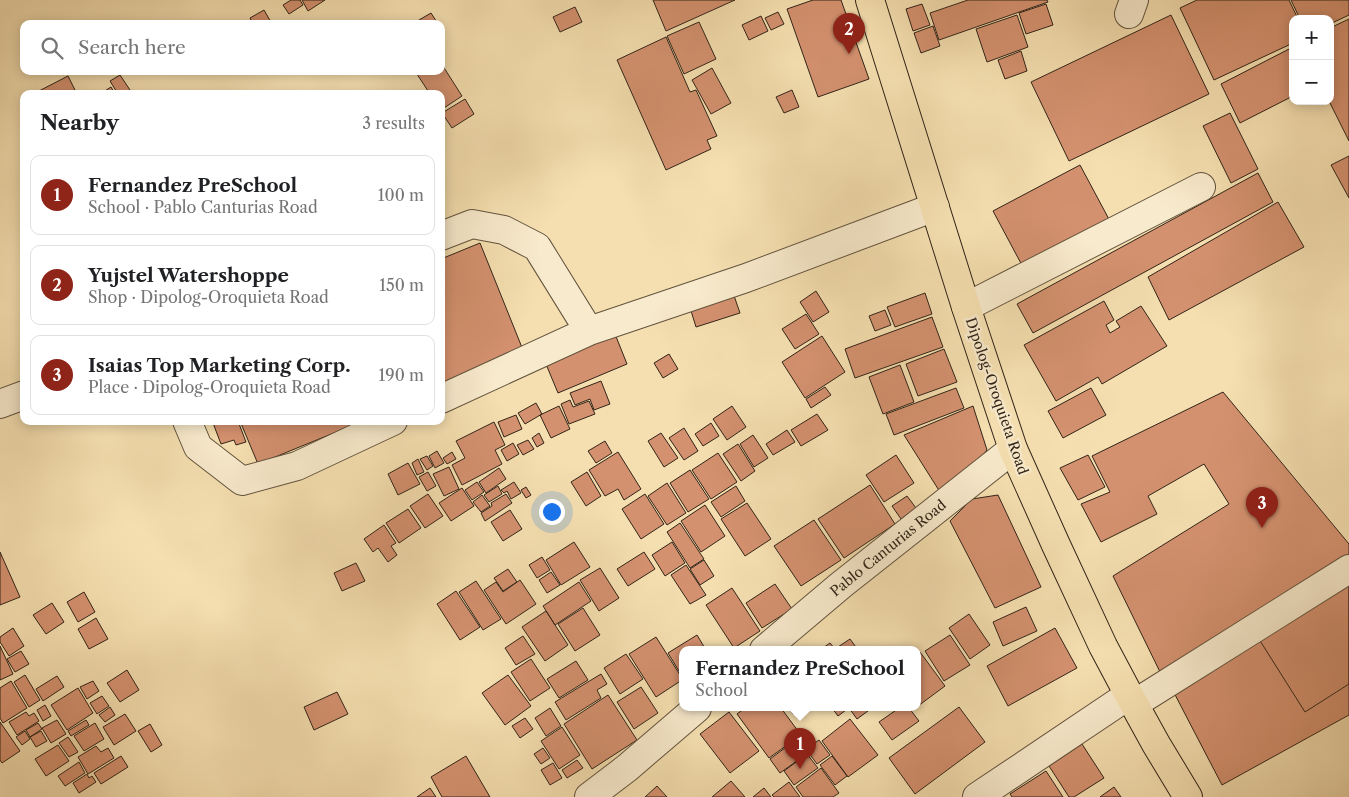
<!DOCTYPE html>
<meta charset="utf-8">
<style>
:root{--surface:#fff;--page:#f6f6f6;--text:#202124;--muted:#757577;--line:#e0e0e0;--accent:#8f2418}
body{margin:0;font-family:"Libre Caslon Text",serif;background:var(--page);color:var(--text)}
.controls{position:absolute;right:15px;top:15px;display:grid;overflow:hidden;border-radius:10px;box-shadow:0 2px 12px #0003}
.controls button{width:45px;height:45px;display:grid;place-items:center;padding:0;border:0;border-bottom:1px solid var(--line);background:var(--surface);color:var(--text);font:25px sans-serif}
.you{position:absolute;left:551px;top:511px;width:18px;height:18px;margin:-12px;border:4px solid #fff;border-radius:50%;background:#1a73e8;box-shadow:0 0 0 8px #1a73e833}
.badge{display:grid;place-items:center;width:32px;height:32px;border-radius:50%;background:var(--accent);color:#fff;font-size:16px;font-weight:700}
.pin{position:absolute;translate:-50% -41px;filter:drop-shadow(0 1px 2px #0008)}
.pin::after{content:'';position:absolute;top:26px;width:18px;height:15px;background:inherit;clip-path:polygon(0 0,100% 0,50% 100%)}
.popup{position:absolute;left:679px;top:646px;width:242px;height:65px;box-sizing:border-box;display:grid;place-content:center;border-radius:10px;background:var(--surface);filter:drop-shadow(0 1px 4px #0005);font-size:16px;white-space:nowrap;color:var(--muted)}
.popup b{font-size:19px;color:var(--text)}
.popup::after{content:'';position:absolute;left:50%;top:100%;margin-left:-10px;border:10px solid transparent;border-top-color:var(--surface)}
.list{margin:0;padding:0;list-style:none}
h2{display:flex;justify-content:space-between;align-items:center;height:65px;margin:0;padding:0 20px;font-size:21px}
h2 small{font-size:16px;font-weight:400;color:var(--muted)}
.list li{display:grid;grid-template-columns:32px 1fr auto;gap:15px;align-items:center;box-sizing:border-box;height:80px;margin:0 10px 10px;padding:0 10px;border:1px solid var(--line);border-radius:10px}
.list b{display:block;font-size:19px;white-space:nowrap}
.list p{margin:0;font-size:16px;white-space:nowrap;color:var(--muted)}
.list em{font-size:16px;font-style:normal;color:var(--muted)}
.icon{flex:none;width:28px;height:28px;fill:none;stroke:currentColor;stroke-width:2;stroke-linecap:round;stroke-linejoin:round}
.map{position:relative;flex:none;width:1349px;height:797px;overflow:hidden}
.search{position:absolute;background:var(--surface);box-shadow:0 2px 12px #0003;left:20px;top:20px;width:425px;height:55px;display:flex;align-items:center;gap:12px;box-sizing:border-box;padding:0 18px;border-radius:10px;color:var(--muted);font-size:19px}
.panel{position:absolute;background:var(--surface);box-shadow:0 2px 12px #0003;left:20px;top:90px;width:425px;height:335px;border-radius:10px}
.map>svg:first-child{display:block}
.building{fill:#d4916f;stroke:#312418}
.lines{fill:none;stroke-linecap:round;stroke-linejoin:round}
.minor-casing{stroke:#62533e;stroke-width:30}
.major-casing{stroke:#312418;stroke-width:30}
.minor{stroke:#f8eacc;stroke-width:28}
.major{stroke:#f5dfb0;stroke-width:28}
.labels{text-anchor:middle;stroke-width:4.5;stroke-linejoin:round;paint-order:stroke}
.street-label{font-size:14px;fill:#312418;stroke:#f8eacc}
</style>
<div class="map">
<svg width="1349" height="797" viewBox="0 0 1349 797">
<rect width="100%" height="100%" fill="#f5dfb0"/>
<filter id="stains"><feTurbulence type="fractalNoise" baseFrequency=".004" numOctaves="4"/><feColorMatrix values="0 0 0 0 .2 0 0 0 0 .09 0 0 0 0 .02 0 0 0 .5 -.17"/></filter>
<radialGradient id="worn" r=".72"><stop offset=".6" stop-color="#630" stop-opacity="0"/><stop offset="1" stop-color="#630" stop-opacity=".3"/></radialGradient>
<path class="building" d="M291 0H300L303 5 289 14 283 5Z
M302 0H325L308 11Z
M653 0H735L666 31Z
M813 0H841L869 79 818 97 787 9Z
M968 0H1047L1048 2 939 40 930 13Z
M1197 0H1289L1298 19H1293V43L1214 80 1180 8Z
M1291 0H1349V15L1330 24V19H1300Z
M922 4 930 25 913 31 906 9Z
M1046 4 1053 25 1026 34 1019 13Z
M575 7 582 22 560 32 553 17Z
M264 10 272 24H253L250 18Z
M778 12 784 24 771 30 765 18Z
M431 13 438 24H415L414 23Z
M1017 15 1028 47 987 62 976 29Z
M1171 15 1209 94 1069 161 1031 82Z
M761 16 768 31 749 40 742 25Z
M1349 19V141L1329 101H1330V28Z
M699 22 716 59 684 74 667 36Z
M933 26 940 46 921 53 914 33Z
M666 37 690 92 696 90 717 136 707 140 711 149 666 170 617 60Z
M1293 47V96L1240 123 1221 84Z
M1021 51 1027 71 1005 79 998 60Z
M441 63 462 96 441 110V94H430L415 71H441Z
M712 68 731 103 711 114 692 80Z
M120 75 132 93 131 94H118L110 81Z
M68 76 77 94H38L37 92Z
M111 87 115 94H100Z
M792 90 799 107 784 113 776 97Z
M465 99 474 114 452 128 442 113Z
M1230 113 1258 169 1231 183 1203 126Z
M1349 156V198L1331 165Z
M1080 165 1111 223 1024 269 993 211Z
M1258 173 1273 202 1033 333 1017 304Z
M1278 202 1304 247 1169 320 1148 277Z
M480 243 525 355 441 389V259Z
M731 287 740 313 696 327 688 301Z
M816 291 829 312 813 322 800 302Z
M925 293 932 314 895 327 887 307Z
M1104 301 1114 320 1106 325 1110 333 1120 327 1116 321 1141 306 1167 346 1102 384 1098 377 1056 401 1024 345Z
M885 310 891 325 875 331 869 316Z
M806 314 819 334 795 349 782 329Z
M932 317 943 347 855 378 845 349Z
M613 329 627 364 558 393 543 357Z
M822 336 845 372 805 398 782 362Z
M944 349 957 382 918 396 906 364Z
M669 354 678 369 663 378 654 363Z
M900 365 914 402 883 414 869 377Z
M601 381 610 404 594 410 590 399 575 405 570 393Z
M825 387 831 395 811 408 806 399Z
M956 388 964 408 894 435 886 414Z
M1091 388 1106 415 1063 438 1048 411Z
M1223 392 1349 544V566L1163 678 1113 576 1229 504 1204 464 1148 496 1157 514 1101 542 1081 504 1110 492 1092 456Z
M570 400 573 407 589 401 595 414 569 424 561 404Z
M536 403 542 414 525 424 518 413Z
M559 406 570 429 551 438 540 415Z
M732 406 746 427 727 440 713 419Z
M973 406 987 450 968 475 940 492 904 435Z
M817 414 828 430 801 446 791 430Z
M516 415 522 429 504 437 498 422Z
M218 421H238L246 442 236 445 234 440 221 444 213 423Z
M240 421H363L258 464Z
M494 422 505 445 495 450 502 464 462 485 452 465 465 458 456 441Z
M711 423 719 436 703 446 695 434Z
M684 428 698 451 684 460 669 438Z
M787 430 795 442 773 455 766 444Z
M539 433 544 443 537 447 532 438Z
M661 433 678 458 664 467 648 441Z
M753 435 768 458 754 467 740 444Z
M528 440 534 449 523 455 517 445Z
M605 441 612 453 596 463 588 451Z
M513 443 519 454 507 461 501 450Z
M738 444 755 471 741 481 723 454Z
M437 451 444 463 435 468 429 456Z
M452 452 456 459 447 464 443 458Z
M618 452 641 489 624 500 618 489 605 496 589 470Z
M718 453 737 482 711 499 692 470Z
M896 455 914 483 884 502 866 475Z
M1088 455 1105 487 1078 500 1060 468Z
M427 456 433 466 427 470 420 459Z
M418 459 424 472 417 475 412 463Z
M408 463 420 484 398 495 388 474Z
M449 467 459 489 444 496 433 474Z
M499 468 506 479 486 493 479 482Z
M690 470 709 499 688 512 670 483Z
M428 472 436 486 427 491 419 477Z
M587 472 601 496 586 506 571 482Z
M477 482 484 492 472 500 465 490Z
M514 482 521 493 511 499 507 491 504 493 501 490Z
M667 483 686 513 667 525 648 496Z
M870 485 895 524 844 558 818 519Z
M498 486 502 494 489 502 484 495Z
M736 486 745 501 721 517 711 502Z
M526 487 531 495 526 498 521 490Z
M462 488 474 506 451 521 439 503Z
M428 494 443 516 425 528 410 506Z
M506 494 512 503 485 521 481 513 492 506 491 503Z
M645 494 664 524 641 539 622 509Z
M482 495 490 506 481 512 473 502Z
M998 495 1041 587 995 608 950 521 972 499Z
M907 496 916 508 901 519 892 506Z
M747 503 771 539 745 556 721 519Z
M705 505 725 536 701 552 681 521Z
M408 509 421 528 399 543 386 523Z
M510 510 522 529 503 541 491 522Z
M814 520 841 560 801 586 774 546Z
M680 523 704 559 690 568 667 532Z
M384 525 396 543 391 546 397 555 388 562 378 548 373 552 364 539Z
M574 542 590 567 561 585 546 560Z
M672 542 685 563 665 576 652 555Z
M0 552 20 597 0 605Z
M644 552 655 569 628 586 617 569Z
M542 557 550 570 537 578 529 565Z
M704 560 714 576 700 585 690 569Z
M356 563 365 581 342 591 334 573Z
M686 565 706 595 690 604 671 575Z
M600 568 619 598 599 611 580 580Z
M508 569 517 582 503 591 494 578Z
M551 572 560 585 547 593 539 580Z
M1349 575V715L1222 785 1171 687Z
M1349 578V684L1305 712 1257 636Z
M520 580 536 604 506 624 484 590 496 582 503 592Z
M476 581 501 619 483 630 459 592Z
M579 582 591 601 555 625 543 606Z
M775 584 792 609 762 628 746 603Z
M732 588 760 631 734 648 706 605Z
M456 591 480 627 460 640 437 604Z
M84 592 95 612 78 622 67 602Z
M52 603 64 622 46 634 33 615Z
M1026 607 1037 631 1003 646 993 622Z
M583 608 600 635 575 651 558 624Z
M546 611 568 645 545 661 522 627Z
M969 614 990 645 970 659 949 628Z
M96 618 108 639 89 649 78 629Z
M13 628 24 646 9 656 0 642V637Z
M1055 628 1077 668 1008 706 987 666Z
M697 635 706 650H682V676L668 653Z
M950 635 970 665 944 681 925 651Z
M523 636 535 654 516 665 505 648Z
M656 637 682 678V680L656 697 629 654Z
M850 639 858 650H820L830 643 835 649Z
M0 646 13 674 0 680Z
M21 651 29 664 15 672 7 659Z
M920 652 945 686 918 706V654Z
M626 654 643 679 620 694 604 668Z
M531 659 550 688 530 701 511 672Z
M576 661 588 680 559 698 547 679Z
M127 670 139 690 120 702 107 683Z
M601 674 607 684 597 690 601 698 566 720 555 702Z
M25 675 40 700 29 707 14 682Z
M508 675 531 706 505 725 482 693Z
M57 676 64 687 43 701 36 689Z
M11 681 27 708 3 723 0 718V688Z
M93 681 99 691 87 699 80 687Z
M641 687 658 713 634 729 617 702Z
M78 688 93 713 67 730 51 705Z
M337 692 348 714 314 730 304 707Z
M608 695 637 740 592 769 564 724Z
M102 696 109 706 97 714 90 703Z
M45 705 51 716 43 721 37 710Z
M110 707 115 715 105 722 99 715Z
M959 707 985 742 915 794 889 758Z
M550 708 561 726 546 736 535 718Z
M745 708H781L801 735 769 758 737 714Z
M788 708H801L793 714Z
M832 708H844L846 710 838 716Z
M849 708H872L857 719Z
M899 708H909L919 721 892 740 879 722Z
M26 712 29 716 34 713 39 721 17 735 9 722Z
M729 712 759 751 730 773 700 734Z
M125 714 136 731 114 745 103 727Z
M525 718 533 729 520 738 512 726Z
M850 719 878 755 848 777 822 741Z
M57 720 66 734 51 743 42 728Z
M86 720 89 725 71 736 68 731Z
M0 722 20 751 2 763 0 760Z
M38 723 42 729 30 737 26 730Z
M95 723 104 739 84 751 74 736Z
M150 724 162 745 151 752 138 731Z
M562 727 580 755 559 769 541 741Z
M25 731 30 739 22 745 16 737Z
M41 731 47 741 36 747 30 737Z
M68 737 78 752 69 757 59 743Z
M797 739 808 753 780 773 770 759Z
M819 740 830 755 817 764 806 749Z
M1082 744 1104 778 1074 797H1069L1049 766Z
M58 745 69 761 46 776 35 759Z
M96 746 101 752 108 748 114 758 88 774 78 757Z
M543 748 550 758 541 764 534 754Z
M807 754 818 768 794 785 784 771Z
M121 756 128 767 101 784 94 773Z
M466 756 490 797H442L431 777Z
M832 756 847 776 835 785 820 765Z
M577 760 583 768 567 778 562 770Z
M79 762 85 773 65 786 58 776Z
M553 763 562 778 550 785 541 770Z
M821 768 839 793 833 797H803L796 787Z
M1046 771 1063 797H1012L1010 794Z
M87 774 89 778 92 776 96 782 79 793 73 783Z
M731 781 745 797H712Z
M789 782 800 797H774L772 795Z
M657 786 667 797H645Z
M1114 787 1121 797H1100Z
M430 788 436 797H417Z
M764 788 771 797H753Z"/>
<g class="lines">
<g class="minor-casing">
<path id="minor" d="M1129 14 1134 0
M441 236 472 224 504 230 537 247 589 331
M966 307 1201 187
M441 399 589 331 746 278 935 207
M0 404 24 395
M187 421 198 447 242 481 297 466 393 421
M764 650 841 585 1013 449
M1134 704 1349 569
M589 797 627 768 697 708
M977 797 1129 695"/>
</g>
<g class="major-casing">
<path id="major" d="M870 0 966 307 1013 449 1056 545 1103 646 1129 695 1156 744 1188 797"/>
</g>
<use href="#minor" class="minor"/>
<use href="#major" class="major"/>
</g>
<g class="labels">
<g class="street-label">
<text transform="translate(997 396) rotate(71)" y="5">Dipolog-Oroquieta Road</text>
<text transform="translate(888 548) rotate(-39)" y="5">Pablo Canturias Road</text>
</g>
</g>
<rect width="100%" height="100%" filter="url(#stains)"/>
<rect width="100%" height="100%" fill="url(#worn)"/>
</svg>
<div class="controls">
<button>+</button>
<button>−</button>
</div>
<div class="you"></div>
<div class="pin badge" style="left:800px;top:769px">1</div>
<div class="popup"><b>Fernandez PreSchool</b>School</div>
<div class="pin badge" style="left:849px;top:54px">2</div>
<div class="pin badge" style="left:1262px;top:528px">3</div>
<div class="search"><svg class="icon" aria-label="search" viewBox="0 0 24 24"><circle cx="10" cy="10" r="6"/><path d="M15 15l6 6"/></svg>Search here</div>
<section class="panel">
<h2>Nearby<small>3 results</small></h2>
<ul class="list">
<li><span class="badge">1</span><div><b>Fernandez PreSchool</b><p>School · Pablo Canturias Road</p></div><em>100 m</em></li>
<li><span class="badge">2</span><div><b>Yujstel Watershoppe</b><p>Shop · Dipolog-Oroquieta Road</p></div><em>150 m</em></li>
<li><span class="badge">3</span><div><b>Isaias Top Marketing Corp.</b><p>Place · Dipolog-Oroquieta Road</p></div><em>190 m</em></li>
</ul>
</section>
</div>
